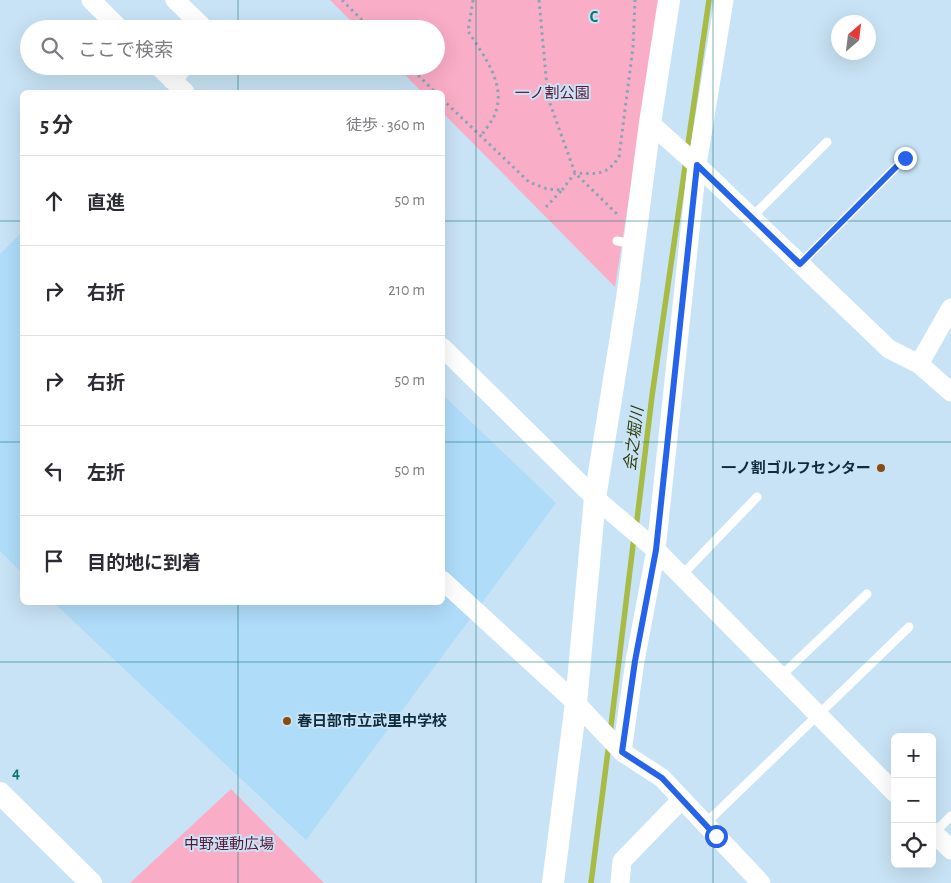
<!DOCTYPE html>
<html lang="ja">
<meta charset="utf-8">
<style>
:root{--surface:#fff;--page:#f7f7f7;--text:#2b2b33;--muted:#7c7c81;--line:#e1e1e2}
body{margin:0;font-family:"Alegreya Sans","Noto Sans JP",sans-serif;background:var(--page);color:var(--text)}
.controls{position:absolute;right:15px;bottom:15px;display:grid;overflow:hidden;border-radius:8px;box-shadow:0 5px 20px #0002}
.controls button{width:45px;height:45px;display:grid;place-items:center;padding:0;border:0;border-bottom:1px solid var(--line);background:var(--surface);color:var(--text);font:25px sans-serif}
.compass{position:absolute;left:831px;top:15px;width:45px;height:45px;border-radius:50%;background:var(--surface);box-shadow:0 5px 20px #0002;rotate:28deg}
.stop{position:absolute;width:15px;height:15px;margin:-11px;border:4px solid #2563eb;border-radius:50%;background:#fff}
.stop.end{background:#2563eb;border-color:#fff;box-shadow:0 1px 5px #0008}
.list{margin:0;padding:0;list-style:none}
h2{display:flex;justify-content:space-between;align-items:center;height:65px;margin:0;padding:0 20px;font-size:21px}
h2 small{font-size:16px;font-weight:400;color:var(--muted)}
.list li{display:grid;grid-template-columns:32px 1fr auto;gap:15px;align-items:center;box-sizing:border-box;height:90px;padding:0 20px;border-top:1px solid var(--line)}
.list b{display:block;font-size:19px;white-space:nowrap}
.list em{font-size:16px;font-style:normal;color:var(--muted)}
.icon{flex:none;width:28px;height:28px;fill:none;stroke:currentColor;stroke-width:2;stroke-linecap:round;stroke-linejoin:round}
.map{position:relative;flex:none;width:951px;height:883px;overflow:hidden}
.search{position:absolute;background:var(--surface);box-shadow:0 5px 20px #0002;left:20px;top:20px;width:425px;height:55px;display:flex;align-items:center;gap:12px;box-sizing:border-box;padding:0 18px;border-radius:28px;color:var(--muted);font-size:19px}
.panel{position:absolute;background:var(--surface);box-shadow:0 5px 20px #0002;left:20px;top:90px;width:425px;height:515px;border-radius:8px}
.map>svg:first-child{display:block}
.built{fill:#afdcf9}
.green{fill:#faadc6}
.lines{fill:none;stroke-linecap:round;stroke-linejoin:round}
.stream{stroke:#a7bb45;stroke-width:5.5}
.path{stroke:#88a4b5;stroke-width:3;stroke-dasharray:2.5 4;stroke-linecap:butt}
.service{stroke:#fff;stroke-width:9}
.minor{stroke:#fff;stroke-width:19}
.tertiary{stroke:#fff;stroke-width:22}
.route{stroke:#2563eb;stroke-width:6}
.grid{fill:none;stroke:#0f766e;stroke-width:1;stroke-opacity:0.55}
.poi-dot{fill:#894b0e;stroke:#c8e3f5;stroke-width:2}
.labels{text-anchor:middle;stroke-width:4;stroke-linejoin:round;paint-order:stroke}
.park-label{font-size:15px;fill:#5c1735;stroke:#c8e3f5}
.poi-label{font-size:15px;font-weight:bold;fill:#0f2c3d;stroke:#c8e3f5;text-anchor:end}
.water-label{font-size:16px;font-style:italic;fill:#343c0b;stroke:#c8e3f5}
.grid-label{font-size:16px;text-anchor:middle;font-weight:bold;fill:#0f766e;stroke:#c8e3f5;stroke-width:4;stroke-linejoin:round;paint-order:stroke}
</style>
<div class="map">
<svg width="951" height="883" viewBox="0 0 951 883">
<rect width="100%" height="100%" fill="#c8e3f5"/>
<path class="built" d="M22 232V573L0 551V254Z
M443 395 556 503 306 840 54 603 442 602Z"/>
<path class="green" d="M330 0H660L615 287 443 113 442 92H422L396 66H436V29H359Z
M231 789 324 883H130Z"/>
<g class="lines">
<path class="stream" d="M687 151 709 0
M636 528 652 396 686 160
M610 734 634 537
M591 883 609 743"/>
<path class="path" d="M342 0 371 29
M473 0 468 31C483 55 507 84 495 114 492 122 485 130 480 137
M539 0 548 98 575 173 617 214V217
M409 66 435 92
M442 99 529 182 547 189 562 190 546 207
M562 190 575 173C597 174 606 176 619 157L633 47 635 0"/>
<path class="service" d="M751 218 827 142
M617 241 634 244
M800 264 905 158
M681 576 757 497
M780 677 867 594
M705 824 909 627
M934 833 951 816"/>
<path class="minor" d="M91 0 120 29
M175 0 205 29
M158 66 185 92
M172 80 184 66
M650 123 697 165 889 349 919 364 951 392
M442 347 595 498 656 550 895 793
M919 364 951 308
M442 580 576 703 622 752 662 778 761 883
M622 752 635 661 656 550 697 165 724 0
M932 831 951 850
M620 883 622 861 682 799"/>
<path class="tertiary" d="M0 793 91 883
M553 883 576 703 595 498 627 299 650 123 669 0"/>
</g>
<g class="lines">
<path class="route" d="M716 836 662 778 622 752 635 661 656 550 697 165 800 264 905 158"/>
</g>
<path class="grid" d="M238 0V29M476 0V883M713 0V883M238 66V92M0 221H22M442 221H951M0 442H22M442 442H951M238 602V883M0 662H951"/>
<g class="poi-dot">
<circle cx="881" cy="468" r="5"/>
<circle cx="287" cy="721" r="5"/>
</g>
<g class="labels">
<g class="park-label">
<text x="552" y="98">一ノ割公園</text>
<text x="229" y="849">中野運動広場</text>
</g>
<g class="poi-label">
<text x="871" y="473">一ノ割ゴルフセンター</text>
<text x="297" y="726" text-anchor="start">春日部市立武里中学校</text>
</g>
<g class="water-label">
<text transform="translate(633 439) rotate(-83)" y="6">会之堀川</text>
</g>
</g>
<g class="grid-label">
<text x="594" y="22">C</text>
<text x="16" y="778">4</text>
</g>
</svg>
<div class="controls">
<button>+</button>
<button>−</button>
<button><svg class="icon" aria-label="locate" viewBox="0 0 24 24"><circle cx="12" cy="12" r="6"/><path d="M12 2v4M12 18v4M2 12h4M18 12h4"/></svg></button>
</div>
<svg class="compass" viewBox="-18 -18 36 36"><path d="M0-13l5 13h-10z" fill="#e53935"/><path d="M0 13l5-13h-10z" fill="#7c7c81"/></svg>
<div class="stop" style="left:716px;top:836px"></div>
<div class="stop end" style="left:905px;top:158px"></div>
<div class="search"><svg class="icon" aria-label="search" viewBox="0 0 24 24"><circle cx="10" cy="10" r="6"/><path d="M15 15l6 6"/></svg>ここで検索</div>
<section class="panel">
<h2>5 分<small>徒歩 · 360 m</small></h2>
<ul class="list">
<li><svg class="icon" aria-label="ahead" viewBox="0 0 24 24"><path d="M12 20V5M6 11l6-6 6 6"/></svg><div><b>直進</b></div><em>50 m</em></li>
<li><svg class="icon" aria-label="right" viewBox="0 0 24 24"><path d="M7 20v-9h11M14 6l5 5-5 5"/></svg><div><b>右折</b></div><em>210 m</em></li>
<li><svg class="icon" aria-label="right" viewBox="0 0 24 24"><path d="M7 20v-9h11M14 6l5 5-5 5"/></svg><div><b>右折</b></div><em>50 m</em></li>
<li><svg class="icon" aria-label="left" viewBox="0 0 24 24"><path d="M17 20v-9H6M10 6l-5 5 5 5"/></svg><div><b>左折</b></div><em>50 m</em></li>
<li><svg class="icon" aria-label="arrive" viewBox="0 0 24 24"><path d="M6 21V4h12l-3 4 3 4H6"/></svg><div><b>目的地に到着</b></div></li>
</ul>
</section>
</div>
